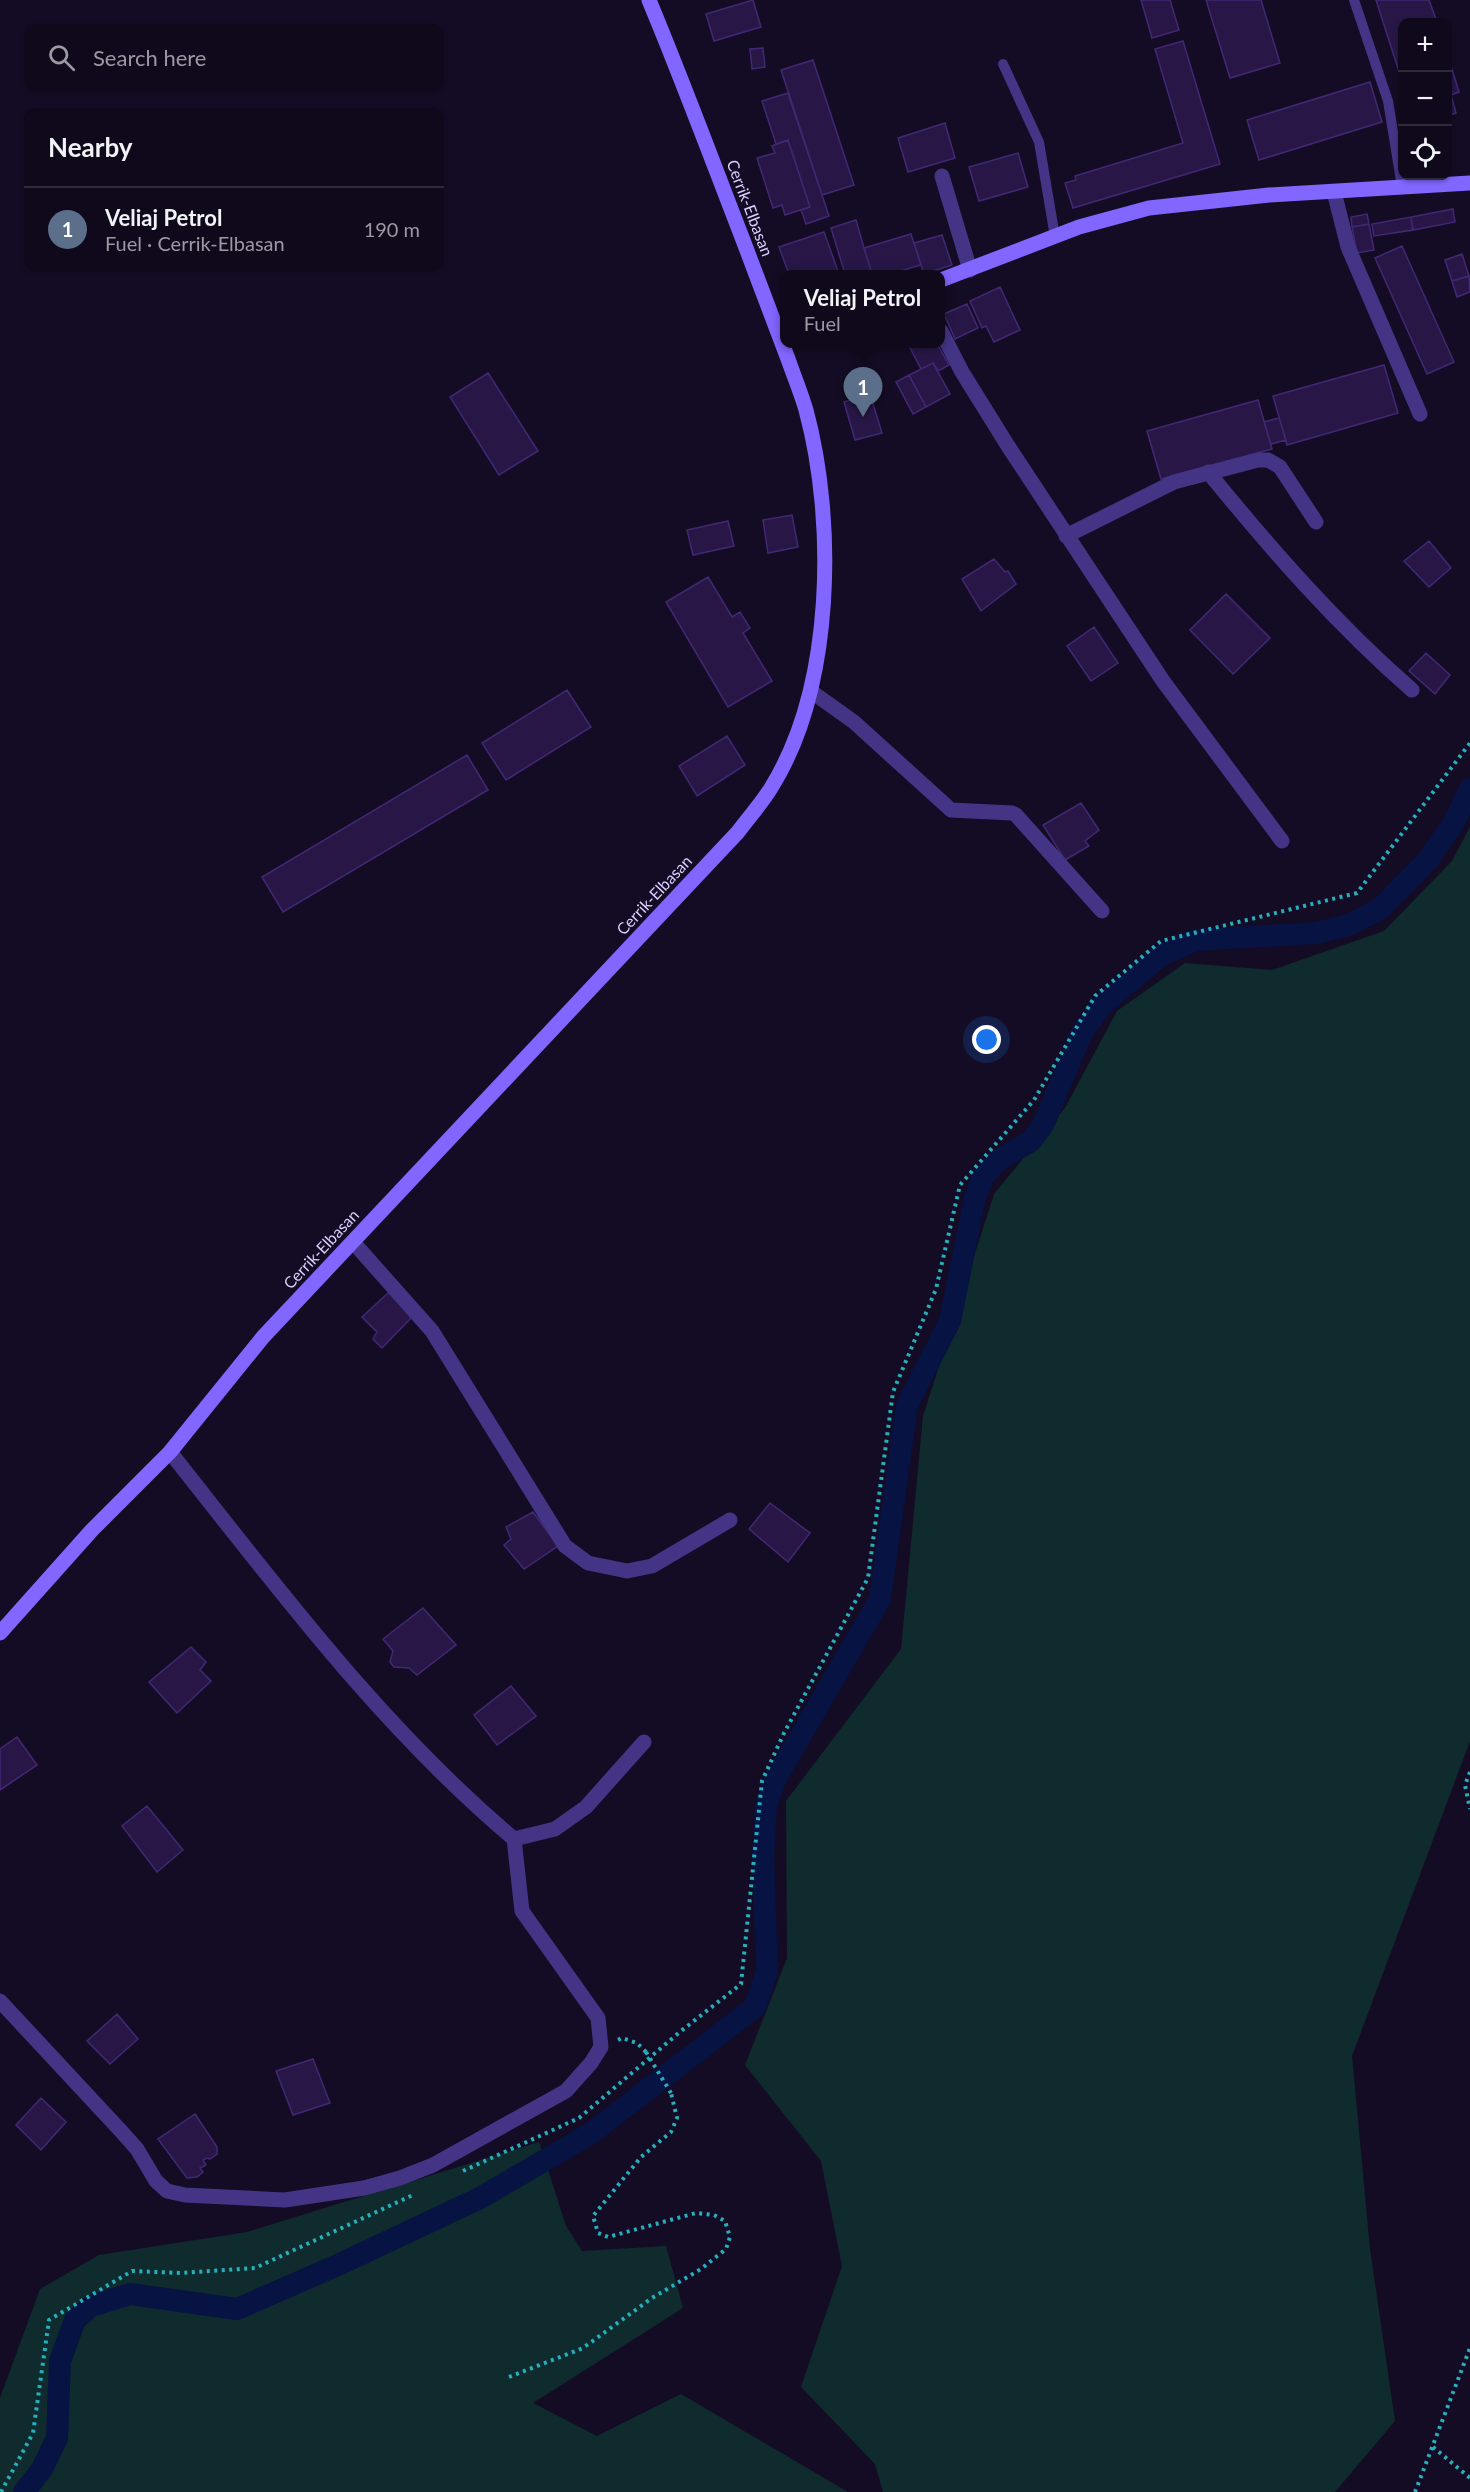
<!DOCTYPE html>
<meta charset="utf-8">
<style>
:root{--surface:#0f091b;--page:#1d1728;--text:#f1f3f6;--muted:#9b9aa3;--line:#2f2a3a;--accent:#00bcfa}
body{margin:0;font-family:Lato,sans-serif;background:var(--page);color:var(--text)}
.controls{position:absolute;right:18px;top:18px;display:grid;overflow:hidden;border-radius:12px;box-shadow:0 2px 4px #0004}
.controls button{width:54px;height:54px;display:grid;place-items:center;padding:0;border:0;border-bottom:2px solid var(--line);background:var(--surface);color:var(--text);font:30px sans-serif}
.you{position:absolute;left:987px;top:1040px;width:21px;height:21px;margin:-15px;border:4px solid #fff;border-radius:50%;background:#1a73e8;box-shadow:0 0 0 9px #1a73e833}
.badge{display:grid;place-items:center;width:39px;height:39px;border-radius:50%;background:var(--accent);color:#fff;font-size:20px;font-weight:700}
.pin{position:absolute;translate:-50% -50px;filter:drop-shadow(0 2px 3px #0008)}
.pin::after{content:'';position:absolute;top:32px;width:21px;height:18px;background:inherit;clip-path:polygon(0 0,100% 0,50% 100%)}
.popup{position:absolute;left:780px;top:270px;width:165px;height:78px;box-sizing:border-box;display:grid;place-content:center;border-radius:12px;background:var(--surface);filter:drop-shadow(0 2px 4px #0005);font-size:20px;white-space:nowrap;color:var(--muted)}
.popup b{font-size:22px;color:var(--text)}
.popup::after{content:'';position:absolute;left:50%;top:100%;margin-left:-12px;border:12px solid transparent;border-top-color:var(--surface)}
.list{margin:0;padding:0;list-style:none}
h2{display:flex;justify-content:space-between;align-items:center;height:78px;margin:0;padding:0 24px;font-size:26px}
h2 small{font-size:20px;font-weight:400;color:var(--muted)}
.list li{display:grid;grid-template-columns:39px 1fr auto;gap:18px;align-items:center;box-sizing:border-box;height:84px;padding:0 24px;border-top:2px solid var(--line)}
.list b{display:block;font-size:22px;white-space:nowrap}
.list p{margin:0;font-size:20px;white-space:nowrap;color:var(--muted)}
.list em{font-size:20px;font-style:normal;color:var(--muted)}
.icon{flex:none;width:33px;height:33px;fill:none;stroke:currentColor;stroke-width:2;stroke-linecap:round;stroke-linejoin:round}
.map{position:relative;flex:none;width:1470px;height:2492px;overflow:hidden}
.search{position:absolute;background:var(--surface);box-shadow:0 2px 4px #0004;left:24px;top:24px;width:420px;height:66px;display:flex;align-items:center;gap:15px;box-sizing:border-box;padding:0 21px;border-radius:12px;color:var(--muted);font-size:22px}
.panel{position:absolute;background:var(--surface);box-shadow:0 2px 4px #0004;left:24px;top:108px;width:420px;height:162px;border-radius:12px}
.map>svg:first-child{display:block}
.green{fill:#0f2b2e}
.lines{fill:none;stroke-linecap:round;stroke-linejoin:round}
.canal{stroke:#061343;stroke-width:22}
.building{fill:#281746;stroke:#422874;stroke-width:1.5}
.path{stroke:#26afbc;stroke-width:4;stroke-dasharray:3 4.5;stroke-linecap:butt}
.service{stroke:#443486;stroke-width:10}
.minor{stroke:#443486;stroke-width:15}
.secondary{stroke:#8166ff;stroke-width:15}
.path-bridge{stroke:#26afbc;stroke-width:4;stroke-dasharray:3 4.5;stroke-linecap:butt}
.labels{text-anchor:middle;stroke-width:6;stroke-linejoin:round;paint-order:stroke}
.street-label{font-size:16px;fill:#dccfff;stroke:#140c24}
</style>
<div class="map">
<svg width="1470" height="2492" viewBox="0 0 1470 2492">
<rect width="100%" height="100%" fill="#140c24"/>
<path class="green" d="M1470 827V1741L1352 2056 1370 2249 1395 2421 1335 2492H883L875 2464 801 2387 842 2266 821 2161 745 2065 787 1958 786 1801 901 1649 923 1416 994 1194 1065 1108 1117 1011 1185 963 1272 970 1384 931 1452 861Z
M539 2142 566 2226 582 2251 666 2246 683 2308 533 2403 597 2436 681 2394 848 2492H0V2398L40 2289 99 2255 247 2232Z"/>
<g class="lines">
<path class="canal" d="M24 2492 42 2469 57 2438 60 2361 75 2320 91 2306 130 2294 237 2309 340 2264 480 2198 590 2134 755 2007 767 1971 763 1858 766 1806 776 1778 880 1599 907 1405 950 1321 975 1197 983 1177 997 1161 1031 1141 1043 1125 1082 1033 1101 1006 1160 956 1196 940 1317 933 1351 924 1381 908 1428 860 1453 824 1470 789"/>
</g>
<path class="building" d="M753 0 761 27 714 41 706 14Z
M1141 0H1170L1179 30 1152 38Z
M1206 0H1261L1280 63 1230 78Z
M1376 0H1429L1437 22H1402V81Z
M1183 41 1220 164 1073 208 1065 183 1076 180 1075 176 1183 143 1155 49Z
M763 48 765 67 752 69 750 49Z
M1448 56 1459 92 1451 95 1456 113 1448 116Z
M813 60 854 185 822 195 781 70Z
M1370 82 1382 122 1259 160 1247 120Z
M788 93 829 216 806 224 801 210 810 207 788 140 776 144 762 101Z
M945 123 955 158 908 172 898 138Z
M788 140 810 207 785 215 782 205 773 208 757 158 775 153 772 146Z
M1018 153 1028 187 979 201 969 167Z
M1453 209 1455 222 1413 230 1411 217Z
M1367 214 1369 224 1352 227 1351 217Z
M1411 217 1413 230 1374 236 1372 224Z
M856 220 864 248 872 274H845L831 228Z
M1369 224 1374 250 1357 253 1352 227Z
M824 232 839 274H789L779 247Z
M911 234 921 265 890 274H872L864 248Z
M942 235 952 265 924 274 914 243Z
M1402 246 1454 362 1427 374 1375 258Z
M1462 254 1469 276 1452 281 1445 260Z
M1469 276 1470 292 1457 297 1452 281Z
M1000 287 1020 330 994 342 986 326 982 328 970 301Z
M967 304 978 328 955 339 944 314Z
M908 344H937L949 365 938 371 933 363 921 369Z
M933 363 950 394 926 407 909 375Z
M1384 365 1398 413 1287 445 1273 396Z
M488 373 538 451 499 475 450 397Z
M909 375 926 407 913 414 896 382Z
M870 394 882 433 855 440 844 402Z
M1258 400 1272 449 1161 479 1147 431Z
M1279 418 1286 440 1271 444 1264 422Z
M792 515 798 547 768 553 763 520Z
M728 521 734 546 693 555 687 530Z
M1429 541 1451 568 1429 587 1404 561Z
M994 559 1005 572 1008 571 1016 584 981 611 962 579Z
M708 577 732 617 740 612 750 628 743 633 772 681 728 707 666 602Z
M1226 594 1270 638 1233 674 1190 630Z
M1094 627 1118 663 1091 681 1067 646Z
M1426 653 1450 675 1435 694 1409 671Z
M567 690 591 727 506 780 482 743Z
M727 736 745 765 697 796 679 766Z
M467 755 488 790 283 912 262 877Z
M1081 803 1099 830 1085 841 1089 846 1065 860 1043 825Z
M389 1292 412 1317 382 1348 373 1339 377 1332 362 1317Z
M770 1503 810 1533 788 1562 749 1529Z
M533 1512 558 1546 524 1569 504 1545 511 1539 506 1527Z
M423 1608 456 1645 417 1675 409 1668 394 1667 390 1662 393 1651 383 1639Z
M191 1647 206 1662 200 1670 211 1681 177 1713 149 1682Z
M511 1686 536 1716 497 1745 474 1715Z
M17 1737 37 1765 0 1790V1749Z
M147 1806 183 1850 157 1872 122 1826Z
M117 2014 138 2039 110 2064 87 2041Z
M313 2059 330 2103 293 2115 276 2071Z
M41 2098 66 2122 41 2150 16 2125Z
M195 2114 217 2147V2154L210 2159 207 2158 203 2160 206 2165 200 2168 203 2172 197 2177 187 2178 158 2139Z"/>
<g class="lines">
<path class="path" d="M1470 1772 1465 1785 1470 1809
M618 2040 622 2038 637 2043 646 2052
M463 2171 579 2118 681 2031 741 1984 762 1781 784 1733 868 1578 893 1392 936 1289 960 1185 1034 1100 1095 996 1161 941 1357 893 1470 743
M509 2377 583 2348 652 2298 701 2269 726 2249 730 2237 725 2221 714 2215 696 2213 608 2237 598 2233 593 2216 641 2157 671 2132 677 2118 671 2093
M1433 2447 1470 2478
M1 2492 33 2433 49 2320 132 2271 181 2273 255 2268 413 2195
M1415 2492 1470 2348"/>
<path class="service" d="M1354 0 1388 101 1402 187
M1003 64 1039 142 1055 237"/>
<path class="minor" d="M942 176 970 270
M1334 192 1348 247 1420 414
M941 331 962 372 1008 446 1163 681 1282 841
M1208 472C1271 549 1336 624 1412 690
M1066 536 1174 482 1258 460H1268L1280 467 1316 522
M812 692 854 722 951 810 1012 813 1016 815 1102 911
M353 1242 432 1331 565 1546 588 1563 627 1571 652 1566 730 1520
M514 1839 555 1829 586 1807 644 1742
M0 2001 120 2130 137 2149 156 2181 167 2191 185 2195 285 2200 364 2188 400 2178 433 2165 566 2091 591 2063 601 2047 598 2018 522 1911 514 1839C381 1727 277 1587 170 1452"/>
<path class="secondary" d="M941 280 1079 227 1149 208 1269 195 1470 183
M0 1633 92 1530 170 1452 263 1337 738 832C749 817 762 803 771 788 834 687 836 522 806 410 801 393 794 376 788 359 773 319 758 280 743 240 712 160 682 79 649 0"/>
<path class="path-bridge" d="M646 2052 671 2093"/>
</g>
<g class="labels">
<g class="street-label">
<text transform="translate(750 208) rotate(69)" y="6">Cerrik-Elbasan</text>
<text transform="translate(654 895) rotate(-47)" y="6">Cerrik-Elbasan</text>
<text transform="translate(321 1249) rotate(-47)" y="6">Cerrik-Elbasan</text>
</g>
</g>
</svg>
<div class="controls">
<button>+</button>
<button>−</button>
<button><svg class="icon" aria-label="locate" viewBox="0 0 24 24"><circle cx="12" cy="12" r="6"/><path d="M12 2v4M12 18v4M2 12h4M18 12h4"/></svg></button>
</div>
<div class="you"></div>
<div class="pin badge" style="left:863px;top:417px;background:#5c6f8a">1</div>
<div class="popup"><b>Veliaj Petrol</b>Fuel</div>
<div class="search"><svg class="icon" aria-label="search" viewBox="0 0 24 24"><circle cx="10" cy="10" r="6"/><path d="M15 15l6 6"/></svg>Search here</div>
<section class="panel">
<h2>Nearby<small></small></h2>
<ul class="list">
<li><span class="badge" style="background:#5c6f8a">1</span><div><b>Veliaj Petrol</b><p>Fuel · Cerrik-Elbasan</p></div><em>190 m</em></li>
</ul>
</section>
</div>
